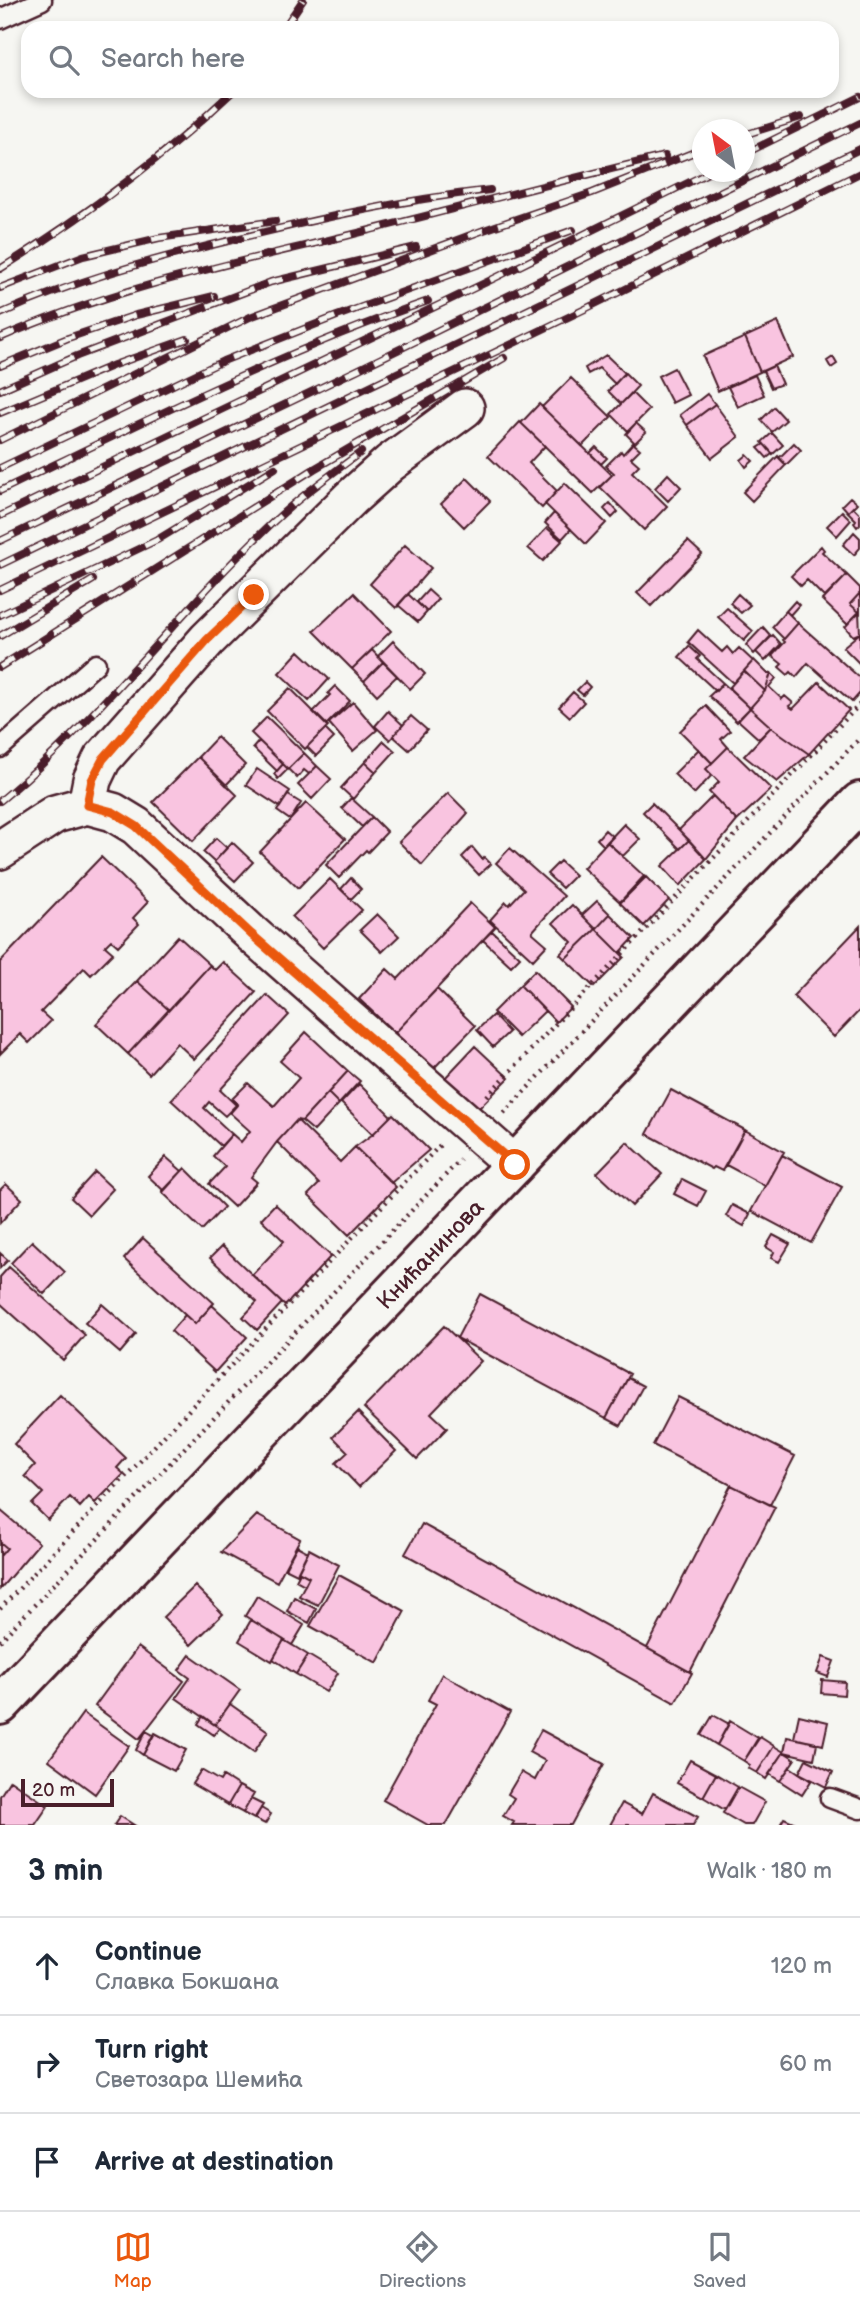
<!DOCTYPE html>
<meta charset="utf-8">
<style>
:root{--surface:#fff;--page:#f6f6f7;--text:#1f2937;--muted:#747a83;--line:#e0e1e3;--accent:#ea580c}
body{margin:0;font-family:"Balsamiq Sans",sans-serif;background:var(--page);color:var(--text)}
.compass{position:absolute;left:692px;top:119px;width:63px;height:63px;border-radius:50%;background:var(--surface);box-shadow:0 4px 10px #0003;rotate:328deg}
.scale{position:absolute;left:21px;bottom:18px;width:93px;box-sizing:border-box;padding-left:7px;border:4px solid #4a1f2b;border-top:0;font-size:19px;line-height:24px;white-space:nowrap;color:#4a1f2b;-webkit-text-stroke:5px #f6f6f2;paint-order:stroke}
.stop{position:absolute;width:21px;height:21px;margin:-16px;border:5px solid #ea580c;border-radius:50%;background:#fff}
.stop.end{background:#ea580c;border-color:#fff;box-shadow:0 2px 7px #0008}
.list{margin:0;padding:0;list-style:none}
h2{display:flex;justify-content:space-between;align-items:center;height:91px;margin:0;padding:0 28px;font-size:30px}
h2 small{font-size:23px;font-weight:400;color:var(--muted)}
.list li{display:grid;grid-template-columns:46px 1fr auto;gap:21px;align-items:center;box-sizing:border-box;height:98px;padding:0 28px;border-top:2px solid var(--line)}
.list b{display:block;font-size:26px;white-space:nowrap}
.list p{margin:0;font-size:23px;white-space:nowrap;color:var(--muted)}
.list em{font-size:23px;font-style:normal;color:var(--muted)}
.icon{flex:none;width:38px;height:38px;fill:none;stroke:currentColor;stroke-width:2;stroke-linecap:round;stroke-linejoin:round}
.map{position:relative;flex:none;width:860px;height:1825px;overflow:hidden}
.search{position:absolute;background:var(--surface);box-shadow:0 4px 10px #0003;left:21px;right:21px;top:21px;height:77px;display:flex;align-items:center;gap:18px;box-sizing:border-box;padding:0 24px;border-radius:21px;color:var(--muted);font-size:26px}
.sheet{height:385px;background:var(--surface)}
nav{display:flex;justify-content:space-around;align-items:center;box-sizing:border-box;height:98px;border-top:2px solid var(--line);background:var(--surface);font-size:19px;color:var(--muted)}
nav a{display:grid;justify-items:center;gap:4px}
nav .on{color:var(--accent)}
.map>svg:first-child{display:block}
.building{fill:#f9c4e0;stroke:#4a1f2b;stroke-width:2}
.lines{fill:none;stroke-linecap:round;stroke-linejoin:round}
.service-casing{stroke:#4a1f2b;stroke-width:23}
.minor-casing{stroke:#4a1f2b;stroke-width:42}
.secondary-casing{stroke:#4a1f2b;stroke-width:44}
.path{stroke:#4a1f2b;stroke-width:4.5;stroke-dasharray:2 5;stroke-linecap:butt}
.service{stroke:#f6f6f2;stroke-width:18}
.minor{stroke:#f6f6f2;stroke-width:37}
.secondary{stroke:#f6f6f2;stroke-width:38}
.rail-casing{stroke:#4a1f2b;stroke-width:8}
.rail{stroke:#f6f6f2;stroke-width:5;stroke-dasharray:16;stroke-linecap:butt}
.route{stroke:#ea580c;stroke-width:9}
.labels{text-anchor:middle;stroke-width:5;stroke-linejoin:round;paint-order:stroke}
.street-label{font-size:23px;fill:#4a1f2b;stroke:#f6f6f2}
</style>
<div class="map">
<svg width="860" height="1825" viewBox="0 0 860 1825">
<rect width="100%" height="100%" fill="#f6f6f2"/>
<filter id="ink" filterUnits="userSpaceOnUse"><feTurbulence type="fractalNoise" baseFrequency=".0143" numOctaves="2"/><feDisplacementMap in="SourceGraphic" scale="14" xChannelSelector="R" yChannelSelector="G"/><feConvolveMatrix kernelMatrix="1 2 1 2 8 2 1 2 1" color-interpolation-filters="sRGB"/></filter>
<g filter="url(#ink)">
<path class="building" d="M778 322 793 357 760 372 745 337Z
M745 337 760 372 718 391 703 356Z
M606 355 625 373 615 384 599 368 588 374 585 368Z
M833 357 837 364 831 368 827 361Z
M774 366 782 384 771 388 763 371Z
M674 368 688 395 672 403 658 376Z
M625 373 638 386 621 404 608 391Z
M755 375 764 395 738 407 728 387Z
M571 378 611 417 582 446 542 407Z
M632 393 649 410 628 431 611 414Z
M707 394 715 404 687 425 680 415Z
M539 404 612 475 593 493 521 423Z
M715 404 739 437 712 458 687 425Z
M774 407 786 420 772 432 761 420Z
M520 422 545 446 529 463 557 491 542 508 488 456Z
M636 423 646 432 635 443 626 434Z
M772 433 783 445 773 454 762 442Z
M633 443 640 449 631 458 639 465 632 472 667 506 644 530 600 487 614 473 606 466 621 451 623 454Z
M794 443 801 450 786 465 779 458Z
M764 444 772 454 767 458 758 448Z
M596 447 607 458 601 464 590 453Z
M747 455 753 461 746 467 741 460Z
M778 456 786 465 752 501 743 492Z
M668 474 681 487 668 501 655 488Z
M467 478 490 501 464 527 441 504Z
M565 483 606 523 586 544 545 504Z
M850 497 857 503 848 512 842 505Z
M610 503 618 512 612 518 604 509Z
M853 507 860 514V524L857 527 854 523 856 520 848 512Z
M842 511 851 520 837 536 827 526Z
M554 513 571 529 562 539 545 523Z
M547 528 562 541 543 561 528 548Z
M854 532 860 538V548L854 555 843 545Z
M688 541 702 554 651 606 637 593Z
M405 545 431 568 396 608 370 584Z
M821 546 824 550 822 552 847 575 825 598 807 580 801 586 791 576Z
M847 575 860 588V593L850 604 859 612 847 624 822 600Z
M428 590 438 599 427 612 417 602Z
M354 593 391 631 352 669 314 631Z
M860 593V613L850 604Z
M408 594 427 612 418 622 398 605Z
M738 594 750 605 741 613 730 603Z
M795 601 799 605 790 615 786 611Z
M727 608 753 631 744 641 718 617Z
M786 611 798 623 784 639 772 627Z
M859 612 860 633 853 636 845 627Z
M798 623 860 678V693L852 702 808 663 796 677 791 672 788 675 779 667 782 664 772 656 785 642 783 640Z
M763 627 771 636 754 654 746 645Z
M698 630 722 652 727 647 733 654 739 648 753 661 733 683 688 642Z
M860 633V664L843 647Z
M773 635 781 644 765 661 756 652Z
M393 641 425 674 410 689 378 656Z
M689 646 700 656 697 659 723 683 716 691 679 657Z
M372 650 383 662 364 681 352 669Z
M299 651 329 679 309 701 279 673Z
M754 660 767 673H771L765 691 744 671Z
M383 662 397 676 377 695 364 681Z
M744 671 765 691 750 708 729 688Z
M771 673 776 678 769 687 782 699 785 696 793 703 789 706 793 709 819 682 849 710 809 754 771 727 750 708 765 691Z
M585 682 590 687 583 695 577 690Z
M723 683 750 708 737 722 709 696Z
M335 686 350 701 326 725 313 712 330 695 328 693Z
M290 688 328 726 305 749 267 711Z
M573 692 584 702 570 717 559 707Z
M353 702 377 730 353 751 329 723Z
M706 706 730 731 721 739 728 747 712 763 680 731Z
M750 708 771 727 759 739 738 720Z
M388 711 403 725 390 740 375 726Z
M411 716 427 730 409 750 393 736Z
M267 717 304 753 288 769 251 733Z
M771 727 809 754 777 782 744 756Z
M325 729 334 738 316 756 307 747Z
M217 737 245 765 226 785 198 757Z
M259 741 283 764 277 771 253 748Z
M384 741 395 751 376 772 365 762Z
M728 747 771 789 737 821 709 792 719 782 706 769Z
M699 749 712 763 706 769 712 775 694 794 674 774Z
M304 753 317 766 309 774 304 770 297 778 288 769Z
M198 757 237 795 193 841 153 802Z
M365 762 376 772 353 799 341 788Z
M283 764 288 769 278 779 274 774Z
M317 766 331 779 312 799 298 785Z
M257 769 290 791 280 807 246 785Z
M448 793 468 813 422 865 399 842Z
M288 795 301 803 290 820 277 811Z
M713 796 737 821 706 859 679 830Z
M351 798 372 817 362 827 342 808Z
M306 803 345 839 298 888 260 852Z
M652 803 689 840 680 849 643 812Z
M372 817 387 832 368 852 366 850 339 878 326 865Z
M624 824 640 839 623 856 607 842Z
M605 830 613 837 604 846 597 839Z
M216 838 227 848 214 862 203 852Z
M689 840 706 859 680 886 662 866Z
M232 842 253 862 235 881 214 862Z
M607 842 644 876 620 902 583 868Z
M472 847 482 859 484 857 491 864 479 875 462 857Z
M510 848 564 896 532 932 547 945 533 960 490 920 506 902 509 905 524 889 496 863Z
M101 857 148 902 133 918 139 924 118 946 111 940 105 946 113 953 91 975 84 968 41 1012 51 1021 29 1043 20 1034 0 1054V962Z
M560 861 575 875 562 888 547 874Z
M646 877 669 900 644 926 620 903Z
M351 878 361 889 351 899 341 889Z
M330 879 362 910 323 948 292 917Z
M597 901 610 914 596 929 582 915Z
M470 903 495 927 395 1033 359 999 387 969 398 979Z
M572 905 596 929 565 959 560 954 572 942 553 923Z
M377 914 399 936 382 952 360 930Z
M610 914 634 938 620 953 596 929Z
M860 926V1010L834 1037 793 996Z
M596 929 624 957 594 987 565 959Z
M492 931 520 957 511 966 483 940Z
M178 936 210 965 169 1010 137 981Z
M223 962 256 992 194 1059 177 1043 149 1074 128 1054 210 965 215 970Z
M535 970 571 1007 556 1022 520 985Z
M137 981 169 1010 128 1054 96 1024Z
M520 985 545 1011 518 1037 493 1012Z
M437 989 475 1026 433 1069 395 1033Z
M267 995 289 1015 220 1090 236 1105 225 1116 209 1102 204 1108 232 1134 221 1146 171 1100Z
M493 1015 509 1032 493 1047 477 1030Z
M306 1032 348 1071 302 1121 297 1120 277 1142 251 1177 257 1182 234 1207 209 1184 225 1167 213 1156 232 1134 241 1142 250 1131 230 1113 238 1104 232 1099 248 1083 274 1106 299 1078 280 1061Z
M475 1046 509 1078 477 1110 444 1079Z
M348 1071 360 1081 339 1104 328 1093Z
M359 1084 391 1116 373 1134 341 1103Z
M671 1090 745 1130 722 1171 714 1167 712 1169 647 1134Z
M328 1093 339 1104 314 1131 302 1121Z
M393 1114 429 1150 391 1183 355 1147 373 1134Z
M297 1120 340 1162 355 1147 396 1187 349 1235 308 1195 319 1184 277 1142Z
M745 1130 784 1152 765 1186 726 1165Z
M627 1142 662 1174 632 1206 597 1173Z
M782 1155 842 1187 811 1243 751 1211Z
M166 1157 182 1171 164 1191 148 1176Z
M185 1168 224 1207 202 1230 162 1192Z
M95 1172 113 1189 89 1215 71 1198Z
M682 1179 706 1191 698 1206 674 1194Z
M6 1184 22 1199 0 1223V1190Z
M275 1204 331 1256 285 1306 252 1275 284 1241 261 1219Z
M732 1205 750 1214 744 1226 726 1216Z
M773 1235 790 1244 779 1262 771 1258 774 1252 766 1247Z
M143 1238 214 1303 195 1324 124 1259Z
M32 1241 65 1272 44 1294 11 1263Z
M222 1246 282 1303 257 1330 243 1317 257 1302 210 1258Z
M0 1253 8 1260 0 1268Z
M9 1267 85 1335 63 1360 0 1303V1277Z
M480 1294 630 1374 606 1418 457 1338Z
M102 1304 136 1334 120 1353 85 1323Z
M212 1305 247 1337 215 1372 171 1331 185 1315 195 1324Z
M444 1326 481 1361 431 1413 447 1428 417 1459 364 1408Z
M628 1378 643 1386 621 1426 606 1418Z
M60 1395 126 1458 117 1468 124 1474 95 1503 89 1497 80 1507 70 1497 48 1520 32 1504 43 1493 25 1476 35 1465 14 1444Z
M678 1397 795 1456 770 1505 653 1445Z
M358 1412 396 1451 359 1487 336 1463 348 1452 333 1437Z
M731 1485 775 1507 690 1672 647 1648Z
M0 1510 39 1543 0 1589V1556L7 1548 0 1542Z
M257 1515 300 1539 277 1582 221 1552Z
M422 1524 692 1673 675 1703 405 1554Z
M0 1542 7 1548 0 1556Z
M297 1546 308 1552 297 1574 285 1568Z
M309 1549 339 1565 318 1605 299 1596 309 1577 298 1571Z
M300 1572 309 1577 305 1585 296 1580Z
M339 1575 405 1611 377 1663 310 1626Z
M195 1586 223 1614 191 1645 163 1617Z
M257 1596 304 1625 292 1645 245 1616Z
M294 1597 316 1609 309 1623 287 1611Z
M251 1620 284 1640 272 1661 239 1641Z
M284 1640 308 1655 296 1674 273 1659Z
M138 1647 184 1681 139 1739 95 1706Z
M190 1655 240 1690 215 1725 176 1698 190 1678 179 1670Z
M308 1655 338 1673 326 1692 296 1674Z
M823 1657 834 1661 828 1677 817 1673Z
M442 1674 510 1712 446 1825H428L383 1800 436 1704 428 1700Z
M822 1680 845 1682 844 1695 821 1693Z
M230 1704 268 1731 254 1752 215 1725Z
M83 1713 129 1746 95 1794 49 1760Z
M713 1715 729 1724 717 1745 701 1735Z
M799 1715 828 1722 823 1745 794 1738Z
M203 1716 219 1728 214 1735 198 1724Z
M730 1721 758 1738 744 1761 717 1745Z
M541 1730 604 1764 571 1825H512L514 1822 503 1816 514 1798 508 1794 521 1772 535 1780 545 1761 529 1752Z
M146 1731 153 1735 143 1755 136 1750Z
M155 1733 186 1750 174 1771 143 1755Z
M760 1737 774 1746 757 1773 748 1768 750 1765 744 1761Z
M787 1737 817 1743 814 1759 784 1752Z
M774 1746 784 1752 766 1779 757 1773Z
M784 1752 795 1759 780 1781 769 1774Z
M806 1759 833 1772 826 1787 799 1773Z
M690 1760 716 1774 703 1797 677 1783Z
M790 1767 811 1781 802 1795 780 1781Z
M201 1770 220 1781 223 1776 239 1786 228 1805 192 1784Z
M716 1774 738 1787 725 1810 703 1797Z
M10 1780 48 1806 35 1825H0V1796Z
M239 1786 254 1794 243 1813 228 1805Z
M738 1787 765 1802 752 1825H744L723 1813Z
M653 1793 698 1817 693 1825H610L622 1803 642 1814Z
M251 1799 263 1805 254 1819 243 1813Z
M261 1808 271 1814 265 1824 255 1819Z
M120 1816 134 1825H114Z
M784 1818 800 1825H780Z"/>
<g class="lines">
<g class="service-casing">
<path id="service" d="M0 19 42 0
M0 748 96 664
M830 1798 860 1809"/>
</g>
<g class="minor-casing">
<path id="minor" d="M87 805 113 812 136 826 252 934 515 1165
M87 805 92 780 102 759 207 640 351 498 390 463 465 408
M0 850 55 814 87 805"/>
</g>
<g class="secondary-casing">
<path id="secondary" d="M0 1705 860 802"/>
</g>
<path class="path" d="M487 1096 860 704
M504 1113 860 738
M0 1609 442 1143
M0 1641 460 1160"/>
<use href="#service" class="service"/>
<use href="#minor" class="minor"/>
<use href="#secondary" class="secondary"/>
<g class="rail-casing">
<path id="rail" d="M284 28 303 0
M744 135 801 117
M744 154 860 97
M0 269C85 216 161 160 233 91
M0 288 83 256 159 238 275 221
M0 314C74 281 150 260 228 241 317 219 400 200 490 190
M0 338C110 289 229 264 346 236 452 210 558 181 665 156
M0 366 68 338 136 315 214 296
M0 390 77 356 271 282 416 247
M0 413 114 365 187 339
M0 440 250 317 484 230 592 193 702 149
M0 468 223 361 337 316 573 230
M0 491C141 423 281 352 428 301
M0 516 495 278 710 172
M0 541 357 370 860 123
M0 565 860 149
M0 590 585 309 860 173
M0 615 157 540 275 468
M0 636 93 580
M0 667 314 469 504 358
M0 801C100 719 176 614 269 526 297 499 330 475 361 452"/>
</g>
<use href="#rail" class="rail"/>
</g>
</g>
<g class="lines" filter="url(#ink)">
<path class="route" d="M254 595 207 640 103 759 92 780 87 805 113 812 136 826 251 934 515 1165"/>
</g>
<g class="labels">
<g class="street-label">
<text transform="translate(430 1254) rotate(-46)" y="8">Книћанинова</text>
</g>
</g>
</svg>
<svg class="compass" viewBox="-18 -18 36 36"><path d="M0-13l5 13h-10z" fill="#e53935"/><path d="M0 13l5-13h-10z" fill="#747a83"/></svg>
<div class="scale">20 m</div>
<div class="stop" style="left:515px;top:1165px"></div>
<div class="stop end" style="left:254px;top:595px"></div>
<div class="search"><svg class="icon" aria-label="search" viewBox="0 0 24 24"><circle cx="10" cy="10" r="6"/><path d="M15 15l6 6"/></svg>Search here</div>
</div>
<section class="sheet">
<h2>3 min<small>Walk · 180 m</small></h2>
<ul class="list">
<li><svg class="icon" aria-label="ahead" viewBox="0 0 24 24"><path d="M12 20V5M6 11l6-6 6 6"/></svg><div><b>Continue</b><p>Славка Бокшана</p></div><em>120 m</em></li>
<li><svg class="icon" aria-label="right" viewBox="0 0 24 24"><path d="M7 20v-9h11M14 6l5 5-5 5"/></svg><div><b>Turn right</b><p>Светозара Шемића</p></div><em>60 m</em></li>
<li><svg class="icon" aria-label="arrive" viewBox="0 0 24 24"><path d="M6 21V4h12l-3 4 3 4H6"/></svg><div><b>Arrive at destination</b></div></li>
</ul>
</section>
<nav>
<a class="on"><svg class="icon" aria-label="map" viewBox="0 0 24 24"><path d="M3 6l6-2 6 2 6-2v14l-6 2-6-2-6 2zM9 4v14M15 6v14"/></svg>Map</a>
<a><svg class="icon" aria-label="directions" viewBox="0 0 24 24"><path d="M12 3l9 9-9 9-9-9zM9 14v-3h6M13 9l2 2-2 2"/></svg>Directions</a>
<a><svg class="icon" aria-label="saved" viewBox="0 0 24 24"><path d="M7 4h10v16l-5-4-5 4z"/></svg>Saved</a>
</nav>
